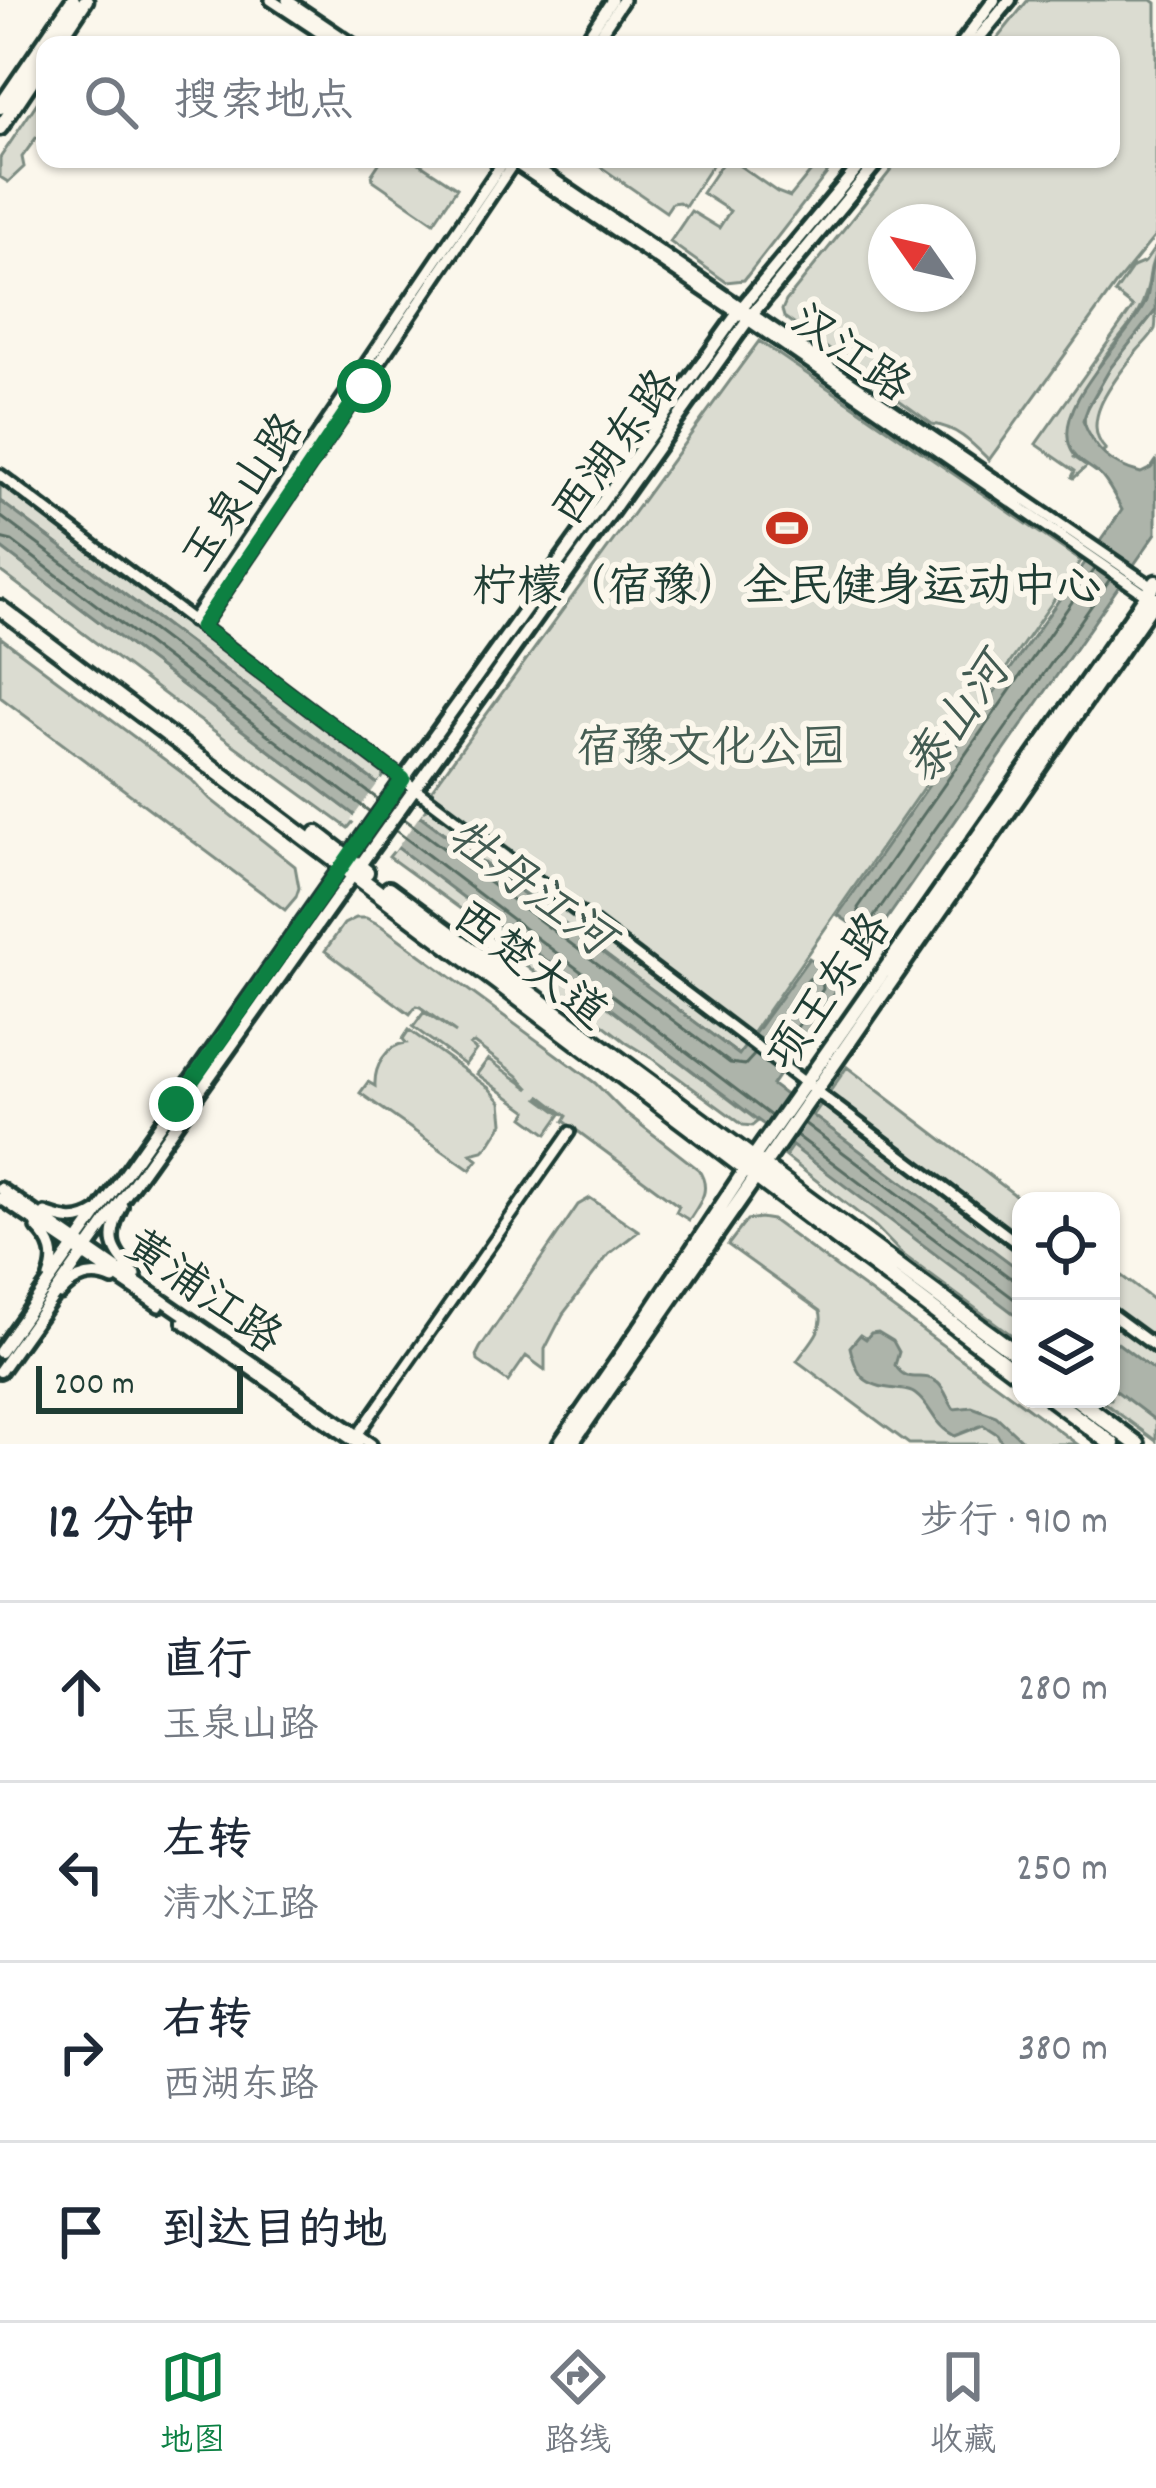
<!DOCTYPE html>
<html lang="zh">
<meta charset="utf-8">
<style>
:root{--surface:#fff;--page:#f6f6f7;--text:#1f2937;--muted:#747a83;--line:#e0e1e3;--accent:#0b8043}
body{margin:0;font-family:Dekko,"LXGW WenKai TC",sans-serif;background:var(--page);color:var(--text)}
.controls{position:absolute;right:36px;bottom:36px;display:grid;overflow:hidden;border-radius:24px;box-shadow:0 3px 9px #0004}
.controls button{width:108px;height:108px;display:grid;place-items:center;padding:0;border:0;border-bottom:3px solid var(--line);background:var(--surface);color:var(--text);font:60px sans-serif}
.compass{position:absolute;left:868px;top:204px;width:108px;height:108px;border-radius:50%;background:var(--surface);box-shadow:0 3px 9px #0004;rotate:304deg}
.scale{position:absolute;left:36px;bottom:30px;width:207px;box-sizing:border-box;padding-left:12px;border:6px solid #1f3d34;border-top:0;font-size:33px;line-height:42px;white-space:nowrap;color:#1f3d34;-webkit-text-stroke:9px #fbf7ec;paint-order:stroke}
.stop{position:absolute;width:36px;height:36px;margin:-27px;border:9px solid #0b8043;border-radius:50%;background:#fff}
.stop.end{background:#0b8043;border-color:#fff;box-shadow:0 3px 12px #0008}
.list{margin:0;padding:0;list-style:none}
h2{display:flex;justify-content:space-between;align-items:center;height:156px;margin:0;padding:0 48px;font-size:51px}
h2 small{font-size:39px;font-weight:400;color:var(--muted)}
.list li{display:grid;grid-template-columns:78px 1fr auto;gap:36px;align-items:center;box-sizing:border-box;height:180px;padding:0 48px;border-top:3px solid var(--line)}
.list b{display:block;font-size:45px;white-space:nowrap}
.list p{margin:0;font-size:39px;white-space:nowrap;color:var(--muted)}
.list em{font-size:39px;font-style:normal;color:var(--muted)}
.icon{flex:none;width:66px;height:66px;fill:none;stroke:currentColor;stroke-width:2;stroke-linecap:round;stroke-linejoin:round}
.map{position:relative;flex:none;width:1156px;height:1444px;overflow:hidden}
.search{position:absolute;background:var(--surface);box-shadow:0 3px 9px #0004;left:36px;right:36px;top:36px;height:132px;display:flex;align-items:center;gap:30px;box-sizing:border-box;padding:0 42px;border-radius:24px;color:var(--muted);font-size:45px}
.sheet{height:876px;background:var(--surface)}
nav{display:flex;justify-content:space-around;align-items:center;box-sizing:border-box;height:168px;border-top:3px solid var(--line);background:var(--surface);font-size:33px;color:var(--muted)}
nav a{display:grid;justify-items:center;gap:6px}
nav .on{color:var(--accent)}
.map>svg:first-child{display:block}
.green{fill:#dbdcd1;stroke:#7d8c82;stroke-width:3;fill-rule:evenodd}
.water{fill:#adb4aa;stroke:#74847b;stroke-width:3}
.pier{fill:#fbf7ec}
.lines{fill:none;stroke-linecap:round;stroke-linejoin:round}
.shore{stroke:#586d63;stroke-width:3}
.minor-casing{stroke:#1f3d34;stroke-width:16}
.tertiary-casing{stroke:#1f3d34;stroke-width:18}
.secondary-casing{stroke:#1f3d34;stroke-width:20}
.primary-casing{stroke:#1f3d34;stroke-width:21}
.trunk-casing{stroke:#1f3d34;stroke-width:22}
.minor{stroke:#fbf7ec;stroke-width:8}
.tertiary{stroke:#fbf7ec;stroke-width:9}
.secondary{stroke:#fbf7ec;stroke-width:10}
.primary{stroke:#fbf7ec;stroke-width:12}
.trunk{stroke:#fbf7ec;stroke-width:14}
.route{stroke:#0b8043;stroke-width:15}
.labels{text-anchor:middle;stroke-width:12;stroke-linejoin:round;paint-order:stroke}
.street-label{font-size:45px;fill:#1f3d34;stroke:#fbf7ec}
.poi-label{font-size:45px;fill:#1f3d34;stroke:#fbf7ec}
.park-label{font-size:45px;fill:#455d53;stroke:#fbf7ec}
.water-label{font-size:48px;font-style:italic;fill:#425b52;stroke:#fbf7ec}
</style>
<div class="map">
<svg width="1156" height="1444" viewBox="0 0 1156 1444">
<rect width="100%" height="100%" fill="#fbf7ec"/>
<filter id="ink" filterUnits="userSpaceOnUse"><feTurbulence type="fractalNoise" baseFrequency=".00833" numOctaves="2"/><feDisplacementMap in="SourceGraphic" scale="24" xChannelSelector="R" yChannelSelector="G"/><feConvolveMatrix kernelMatrix="1 2 1 2 8 2 1 2 1" color-interpolation-filters="sRGB"/></filter>
<g filter="url(#ink)">
<path class="green" d="M1028 0H1152L1156 3V235L1116 284 989 460C972 443 957 427 932 424L784 317 782 310 786 301 900 159H1111V45H992ZM958 222V294H886V222Z
M45 91V137L36 138 22 157 24 167 8 182 0 177V158Z
M382 159H413L457 188 434 222 373 180 372 174Z
M589 159H716L685 206 679 202 672 203 666 212Z
M725 159H730L777 192 790 197 821 159H838L744 280 726 282 670 242 691 211 719 228 730 211 702 193Z
M1156 246C1156 258 1151 262 1150 273 1144 324 1116 333 1095 373 1084 395 1080 433 1074 457L1087 466 1074 478 1072 477 1075 471 1036 444 1133 307 1115 293 1133 267 1145 262Z
M1156 310C1156 313 1156 326 1155 329 1152 336 1142 345 1137 351 1118 376 1077 421 1106 450L1101 454C1091 445 1082 427 1085 413L1111 367Z
M759 341 1081 561 751 1035 435 797 432 789Z
M0 477 381 767 383 777 378 784 0 501Z
M0 547 357 817 348 828 191 714 0 571Z
M0 637 192 780 210 799 295 866 299 888 296 897 285 910 0 697Z
M429 806 436 807 748 1043 739 1055 420 815Z
M397 847 758 1121 752 1126 743 1125 653 1059 627 1043 505 949 473 918 389 857Z
M356 918H366L380 925 595 1083 622 1110 698 1169C712 1189 701 1202 689 1220L676 1212 679 1206 564 1121 567 1116 541 1096 539 1098 561 1114 547 1134 524 1117 528 1111 477 1074 488 1059 530 1089 517 1075 474 1043 470 1045 476 1050 465 1065 413 1027 424 1012 456 1033 420 1007 416 1006 410 1014 325 951 344 924Z
M409 1030 489 1088 501 1102 503 1123 489 1145 483 1151 471 1154 478 1160 470 1170 360 1093 368 1082 375 1086C374 1067 386 1045 406 1043L403 1039Z
M847 1067 1023 1201 1021 1342 902 1254 876 1227 785 1156Z
M590 1198 639 1231 609 1254 563 1314 545 1349V1370L526 1356 508 1382 478 1361 477 1354 480 1348 578 1205Z
M760 1218 772 1220 1077 1444H909L797 1361C807 1346 826 1329 820 1311L728 1245 747 1220Z
M1111 1268 1156 1302V1441L1099 1399H1111Z"/>
<path class="water" d="M1156 259V310L1111 367 1089 405 1083 421C1095 451 1110 465 1141 473L1151 468 1156 461V533L873 939 838 915 1122 510C1116 499 1111 488 1103 478 1092 466 1076 463 1070 447 1054 402 1127 341 1145 303 1152 288 1147 272 1156 259Z
M0 501 739 1055 809 958 843 981 772 1085 1021 1271V1319L0 547Z
M878 1332 893 1341 899 1352 895 1365C909 1387 921 1369 938 1383 945 1389 948 1401 954 1409L972 1407 996 1416 1026 1444H1003L997 1434 983 1425 955 1436C933 1426 933 1407 915 1394 910 1390 902 1390 896 1389 864 1386 857 1377 850 1347L860 1335 866 1339 871 1333Z
M1111 1338 1156 1372V1421L1111 1387Z"/>
<path class="pier" d="M381 779 423 811 394 852 351 820Z"/>
<g class="lines">
<path class="shore" d="M0 516 379 800
M0 538 12 541 370 812
M1095 569 858 908 860 916 867 920 873 918 1110 579
M403 818 730 1063 745 1065 755 1054
M395 830 771 1116
M763 1042 809 979 815 977 822 981 823 989 779 1054
M804 1123 1009 1277 1021 1280
M796 1135 1021 1304"/>
<g class="minor-casing">
<path id="minor" d="M354 1440 570 1132"/>
</g>
<g class="tertiary-casing">
<path id="tertiary" d="M271 0 339 45
M287 0 354 45
M582 45 612 0
M593 45 623 0
M509 159 748 320 1148 596
M524 159 1154 588
M0 475 1021 1246
M192 621 505 159
M201 627 516 159
M0 1188 371 1444
M0 1198 159 1306
M122 1206C106 1239 111 1250 136 1275
M45 1213C64 1220 78 1224 96 1212
M37 1228C52 1243 57 1256 49 1277
M60 1294C75 1277 92 1270 113 1280
M1111 1314 1156 1347
M183 1322 358 1444"/>
</g>
<g class="secondary-casing">
<path id="secondary" d="M961 45 994 0
M973 45 1010 0
M0 1352 397 788 743 306 865 159
M0 1371 753 313 880 159"/>
</g>
<g class="primary-casing">
<path id="primary" d="M56 45 86 0
M0 107 73 0
M0 128 45 61
M560 1444 647 1318 753 1158 1156 582
M571 1444 1156 599"/>
</g>
<g class="trunk-casing">
<path id="trunk" d="M0 608 1021 1376
M317 834 366 872
M389 889 1021 1357
M1052 1399 1112 1444
M1077 1399 1137 1444"/>
</g>
<use href="#minor" class="minor"/>
<use href="#tertiary" class="tertiary"/>
<use href="#secondary" class="secondary"/>
<use href="#primary" class="primary"/>
<use href="#trunk" class="trunk"/>
</g>
</g>
<g class="lines" filter="url(#ink)">
<path class="route" d="M176 1104 403 779 201 627 364 386"/>
</g>
<defs>
<g id="stadium-bare" transform="scale(3.24)"><path d="M0-5a6.5 5 0 1 0 0 10a6.5 5 0 1 0 0-10ZM-3.5-1.8h7v3.6h-7Z" fill="#c8321e" stroke="#fbf7ec" stroke-width="2.5" paint-order="stroke"/></g>
</defs>
<g fill-rule="evenodd">
<use href="#stadium-bare" x="787" y="528"/>
</g>
<g class="labels">
<g class="street-label">
<text transform="translate(852 351) rotate(35)" y="16">汉江路</text>
<text transform="translate(613 446) rotate(-54)" y="16">西湖东路</text>
<text transform="translate(240 491) rotate(-56)" y="16">玉泉山路</text>
<text transform="translate(532 963) rotate(37)" y="16">西楚大道</text>
<text transform="translate(826 990) rotate(-55)" y="16">项王东路</text>
<text transform="translate(205 1289) rotate(35)" y="16">黄浦江路</text>
</g>
<g class="poi-label">
<text x="787" y="600">柠檬（宿豫）全民健身运动中心</text>
</g>
<g class="park-label">
<text x="711" y="761">宿豫文化公园</text>
</g>
<g class="water-label">
<text transform="translate(955 717) rotate(-55)" y="17">泰山河</text>
<text transform="translate(532 885) rotate(37)" y="17">牡丹江河</text>
</g>
</g>
</svg>
<div class="controls">
<button><svg class="icon" aria-label="locate" viewBox="0 0 24 24"><circle cx="12" cy="12" r="6"/><path d="M12 2v4M12 18v4M2 12h4M18 12h4"/></svg></button>
<button><svg class="icon" aria-label="layers" viewBox="0 0 24 24"><path d="M12 4l9 5-9 5-9-5zM3 14l9 5 9-5"/></svg></button>
</div>
<svg class="compass" viewBox="-18 -18 36 36"><path d="M0-13l5 13h-10z" fill="#e53935"/><path d="M0 13l5-13h-10z" fill="#747a83"/></svg>
<div class="scale">200 m</div>
<div class="stop" style="left:364px;top:386px"></div>
<div class="stop end" style="left:176px;top:1104px"></div>
<div class="search"><svg class="icon" aria-label="search" viewBox="0 0 24 24"><circle cx="10" cy="10" r="6"/><path d="M15 15l6 6"/></svg>搜索地点</div>
</div>
<section class="sheet">
<h2>12 分钟<small>步行 · 910 m</small></h2>
<ul class="list">
<li><svg class="icon" aria-label="ahead" viewBox="0 0 24 24"><path d="M12 20V5M6 11l6-6 6 6"/></svg><div><b>直行</b><p>玉泉山路</p></div><em>280 m</em></li>
<li><svg class="icon" aria-label="left" viewBox="0 0 24 24"><path d="M17 20v-9H6M10 6l-5 5 5 5"/></svg><div><b>左转</b><p>清水江路</p></div><em>250 m</em></li>
<li><svg class="icon" aria-label="right" viewBox="0 0 24 24"><path d="M7 20v-9h11M14 6l5 5-5 5"/></svg><div><b>右转</b><p>西湖东路</p></div><em>380 m</em></li>
<li><svg class="icon" aria-label="arrive" viewBox="0 0 24 24"><path d="M6 21V4h12l-3 4 3 4H6"/></svg><div><b>到达目的地</b></div></li>
</ul>
</section>
<nav>
<a class="on"><svg class="icon" aria-label="map" viewBox="0 0 24 24"><path d="M3 6l6-2 6 2 6-2v14l-6 2-6-2-6 2zM9 4v14M15 6v14"/></svg>地图</a>
<a><svg class="icon" aria-label="directions" viewBox="0 0 24 24"><path d="M12 3l9 9-9 9-9-9zM9 14v-3h6M13 9l2 2-2 2"/></svg>路线</a>
<a><svg class="icon" aria-label="saved" viewBox="0 0 24 24"><path d="M7 4h10v16l-5-4-5 4z"/></svg>收藏</a>
</nav>
